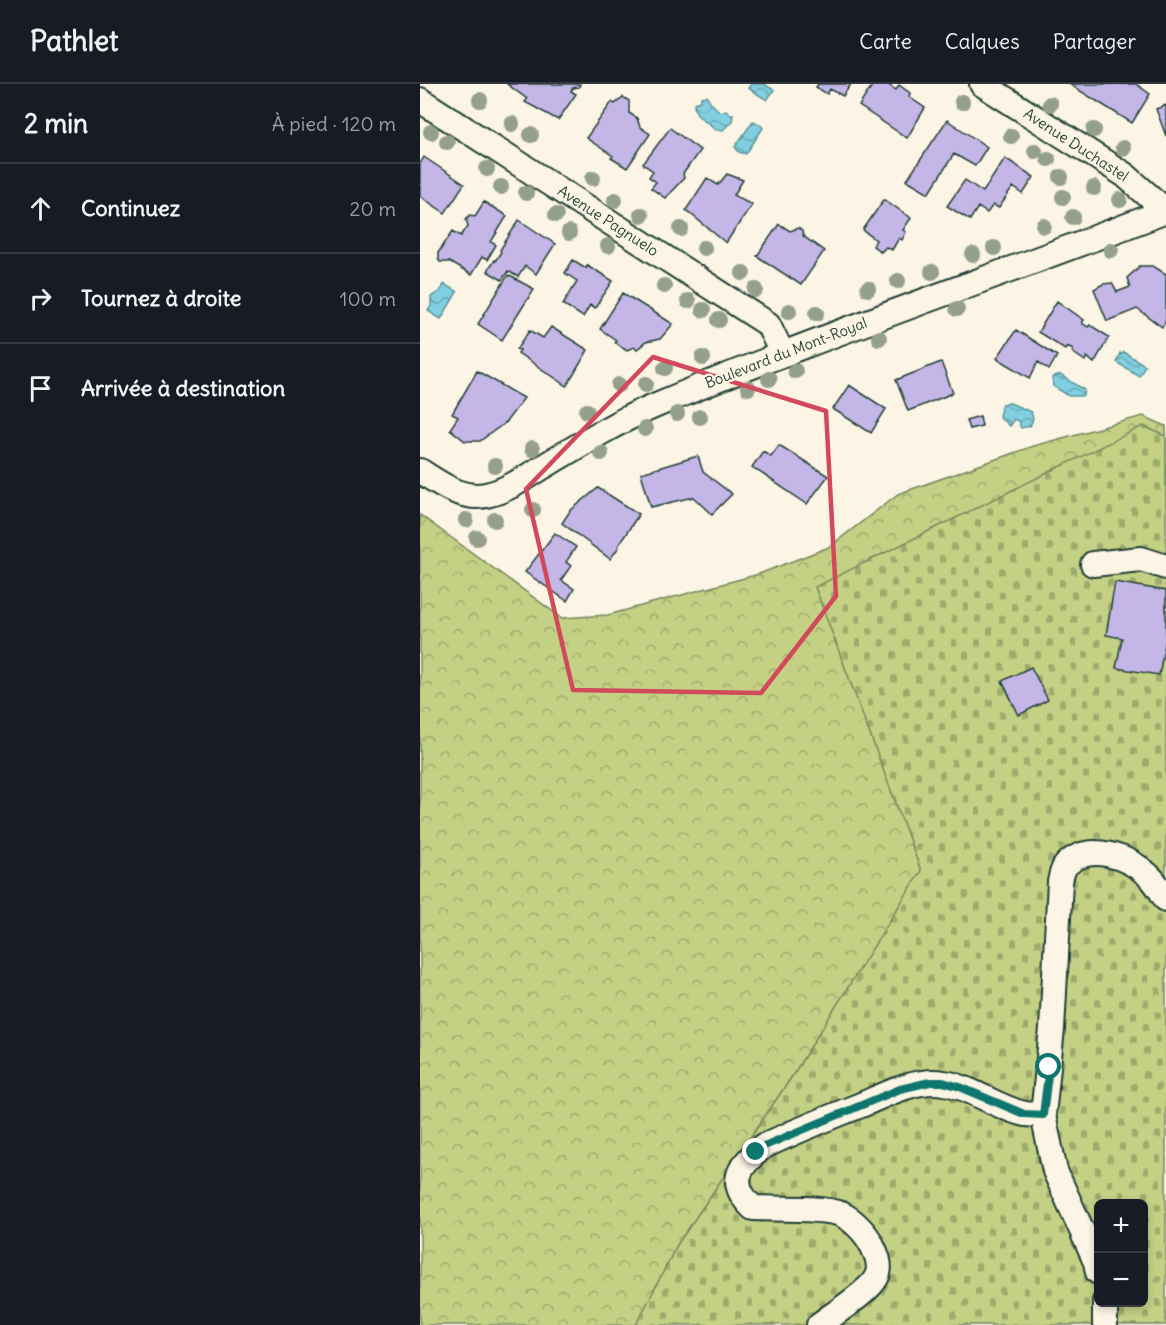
<!DOCTYPE html>
<html lang="fr">
<meta charset="utf-8">
<style>
:root{--surface:#171b24;--page:#20242c;--text:#f1f3f6;--muted:#9ea1a6;--line:#363941}
body{margin:0;font-family:Delius,sans-serif;background:var(--page);color:var(--text)}
.controls{position:absolute;right:18px;bottom:18px;display:grid;overflow:hidden;border-radius:9px;box-shadow:0 3px 9px #0003}
.controls button{width:54px;height:54px;display:grid;place-items:center;padding:0;border:0;border-bottom:2px solid var(--line);background:var(--surface);color:var(--text);font:30px sans-serif}
.stop{position:absolute;width:18px;height:18px;margin:-14px;border:4px solid #0f766e;border-radius:50%;background:#fff}
.stop.end{background:#0f766e;border-color:#fff;box-shadow:0 2px 6px #0008}
.list{margin:0;padding:0;list-style:none}
h2{display:flex;justify-content:space-between;align-items:center;height:78px;margin:0;padding:0 24px;font-size:26px}
h2 small{font-size:20px;font-weight:400;color:var(--muted)}
.list li{display:grid;grid-template-columns:39px 1fr auto;gap:18px;align-items:center;box-sizing:border-box;height:90px;padding:0 24px;border-top:2px solid var(--line)}
.list b{display:block;font-size:22px;white-space:nowrap}
.list em{font-size:20px;font-style:normal;color:var(--muted)}
.icon{flex:none;width:33px;height:33px;fill:none;stroke:currentColor;stroke-width:2;stroke-linecap:round;stroke-linejoin:round}
.map{position:relative;flex:none;width:746px;height:1241px;overflow:hidden}
header{display:flex;align-items:center;gap:36px;box-sizing:border-box;height:84px;padding:0 30px;background:var(--surface);border-bottom:2px solid var(--line)}
header strong{font-size:28px}
nav{display:flex;gap:33px;margin-inline-start:auto;font-size:21px}
main{display:flex}
aside{flex:1;background:var(--surface)}
.map>svg:first-child{display:block}
.forest{fill:url(#forest-crowns);stroke:#72865c;stroke-width:1.5}
.cemetery{fill:url(#cemetery-stones);stroke:#72865c;stroke-width:1.5;fill-rule:evenodd}
.water{fill:url(#water-waves);stroke:#5a959b;stroke-width:1.5}
.building{fill:#c4b6e7;stroke:#1f3d34;stroke-width:1.5}
.lines{fill:none;stroke-linecap:round;stroke-linejoin:round}
.minor-casing{stroke:#1f3d34;stroke-width:28}
.minor{stroke:#fcf5e5;stroke-width:24}
.tree{fill:#95a08c}
.route{stroke:#0f766e;stroke-width:8}
.marked{fill:none;stroke:#d1495b;stroke-width:4.5;stroke-linejoin:round}
.labels{text-anchor:middle;stroke-width:4.5;stroke-linejoin:round;paint-order:stroke}
.street-label{font-size:15px;fill:#1f3d34;stroke:#fcf5e5}
</style>
<header>
<strong>Pathlet</strong>
<nav><a>Carte</a><a>Calques</a><a>Partager</a></nav>
</header>
<main>
<aside>
<h2>2 min<small>À pied · 120 m</small></h2>
<ul class="list">
<li><svg class="icon" aria-label="ahead" viewBox="0 0 24 24"><path d="M12 20V5M6 11l6-6 6 6"/></svg><div><b>Continuez</b></div><em>20 m</em></li>
<li><svg class="icon" aria-label="right" viewBox="0 0 24 24"><path d="M7 20v-9h11M14 6l5 5-5 5"/></svg><div><b>Tournez à droite</b></div><em>100 m</em></li>
<li><svg class="icon" aria-label="arrive" viewBox="0 0 24 24"><path d="M6 21V4h12l-3 4 3 4H6"/></svg><div><b>Arrivée à destination</b></div></li>
</ul>
</aside>
<div class="map">
<svg width="746" height="1241" viewBox="0 0 746 1241">
<defs>
<pattern id="forest-crowns" width="20" height="18" patternUnits="userSpaceOnUse" patternTransform="scale(1.5)"><rect width="20" height="18" fill="#c4d084"/><path d="M2 6a3 3 0 1 1 6 0M12 15a3 3 0 1 1 6 0" fill="none" stroke="#9faa6d"/></pattern>
<pattern id="cemetery-stones" width="16" height="16" patternUnits="userSpaceOnUse" patternTransform="scale(1.5)"><rect width="16" height="16" fill="#c4d084"/><path d="M2 7V4a2 2 0 0 1 4 0v3zM10 15v-3a2 2 0 0 1 4 0v3z" fill="#9faa6d"/></pattern>
<pattern id="water-waves" width="16" height="10" patternUnits="userSpaceOnUse" patternTransform="scale(1.5)"><rect width="16" height="10" fill="#81cfe0"/><path d="M0 5q4-4 8 0t8 0" fill="none" stroke="#69a9b6"/></pattern>
</defs>
<rect width="100%" height="100%" fill="#fcf5e5"/>
<filter id="ink" filterUnits="userSpaceOnUse"><feTurbulence type="fractalNoise" baseFrequency=".0167" numOctaves="2"/><feDisplacementMap in="SourceGraphic" scale="12" xChannelSelector="R" yChannelSelector="G"/><feConvolveMatrix kernelMatrix="1 2 1 2 8 2 1 2 1" color-interpolation-filters="sRGB"/></filter>
<g filter="url(#ink)">
<path class="forest" d="M723 332 746 342V430L507 794 331 1053 239 1241H0V431L142 534 188 531 339 490 409 463 478 410 613 362Z"/>
<path class="cemetery" d="M723 342 746 352V1241H216L257 1161 371 994 501 787 395 503ZM678 1120H724V1218H678Z"/>
<path class="water" d="M331 0H344L354 6 347 16 328 4Z
M287 12 291 19 300 28 306 26 310 30H313L312 37 303 46 295 45C286 35 274 34 274 19L281 17V13Z
M333 37 340 40 343 44 326 70 319 68 315 63Z
M24 200 37 208 21 235 8 227 11 222V213L20 207Z
M703 268 725 281 719 292 696 278 700 269 701 271Z
M640 291 665 306 664 312H649L633 302 632 294Z
M590 319 611 328 613 335 610 342 601 344 598 337 594 335 589 342 579 332 582 320Z"/>
<path class="building" d="M87 0H160L159 3 153 4 151 7 156 10 138 36 105 18 107 15Z
M398 0H431L423 12 410 5 407 10 396 3Z
M453 0H467L476 6 479 1 490 9 489 13 505 24 487 54 439 22Z
M649 0H716L730 10 712 39Z
M203 13 209 17V29L217 34 220 43 230 50 207 84 191 74 193 72 166 54 192 18 195 20Z
M746 21V52L736 25Z
M527 36 567 63 555 82 534 70 509 109 487 96Z
M250 44 280 66 263 90 264 94 245 114 231 104 236 98 229 93 233 87 223 80Z
M4 73 44 100 25 129 0 112V80Z
M585 74 614 93 603 110 593 103 579 124 573 121 567 129 558 123 550 136 527 122 545 96 563 108Z
M307 90 323 96 314 111 332 120 306 159 266 126 287 94 298 101Z
M464 115 491 134 483 146 486 148 482 156 479 154 472 166 466 163 461 168 453 162 456 156 443 146Z
M64 118 87 132 71 158 76 161 67 176 62 173 51 191 29 178H20L18 175V169L33 147 41 152 48 142 46 135 50 131 55 132Z
M99 136 135 160 116 190 105 182 98 193 88 187 82 196 67 187 74 176 75 177 81 168 80 166Z
M359 140 370 147 378 144 382 147 383 152 404 167 381 201 337 172Z
M153 176 166 184 167 181 193 197 175 224 170 221 163 233 143 220 157 197 145 189Z
M720 182H733L746 190V237L742 243 717 225 687 237 674 205 683 200 692 199 697 208 710 203 707 194Z
M88 191 114 205 82 256 58 240Z
M203 209 253 240 240 255 226 258 217 265 214 263 207 266 194 258 196 256 180 245Z
M637 217 664 236 662 239 668 243 670 241 689 253 674 279 667 273 665 277 652 268 653 265 647 262 645 265 618 248Z
M131 243 168 266 147 302 98 269 100 266 97 265 110 246 123 254Z
M596 246 637 272 629 286 618 278 610 294 577 274Z
M521 278 533 309 488 327 476 296Z
M57 287 104 314 86 338 60 357H45L30 345 38 333 32 330Z
M429 301 466 325 451 349 413 325Z
M560 332 562 342 549 345 546 336Z
M359 361 408 392 387 420 332 383 343 367 351 372Z
M278 372 283 388 312 410 292 430 274 413 231 423 221 389Z
M178 404 219 430 198 462 199 463 190 475 142 439 150 427Z
M135 449 156 463 146 478 151 482 141 496 154 505 147 517 105 488Z
M695 498 746 507V554L739 591 696 584 702 554 686 551Z
M611 583 628 616 599 631 582 597Z"/>
<g class="lines">
<g class="minor-casing">
<path id="minor" d="M562 0 705 91 746 127
M0 16 348 240 362 269
M0 387C21 400 44 418 70 410 90 405 109 391 126 381 161 360 196 338 234 322 402 251 575 193 746 127
M673 480 721 475 746 483
M678 1188 676 1178 635 1087 623 1031 632 945 640 798C641 792 643 784 647 780 670 758 709 773 729 792 736 798 741 807 746 815
M399 1241C413 1230 449 1208 456 1194 462 1184 457 1171 453 1163 447 1150 434 1136 421 1130 404 1123 355 1125 333 1124 307 1099 318 1082 344 1062 376 1047 408 1034 441 1021 465 1011 496 994 524 999 552 1003 576 1024 605 1030 610 1031 617 1030 623 1031
M685 1241V1218"/>
</g>
<use href="#minor" class="minor"/>
</g>
<g class="tree">
<circle cx="60" cy="16" r="8"/>
<circle cx="542" cy="18" r="8"/>
<circle cx="630" cy="20" r="8"/>
<circle cx="92" cy="40" r="8"/>
<circle cx="674" cy="46" r="8"/>
<circle cx="11" cy="48" r="8"/>
<circle cx="111" cy="51" r="8"/>
<circle cx="591" cy="52" r="8"/>
<circle cx="27" cy="58" r="8"/>
<circle cx="703" cy="64" r="8"/>
<circle cx="615" cy="67" r="8"/>
<circle cx="628" cy="75" r="8"/>
<circle cx="67" cy="85" r="8"/>
<circle cx="641" cy="93" r="8"/>
<circle cx="173" cy="94" r="8"/>
<circle cx="81" cy="103" r="8"/>
<circle cx="674" cy="104" r="8"/>
<circle cx="106" cy="109" r="8"/>
<circle cx="643" cy="113" r="8"/>
<circle cx="195" cy="116" r="8"/>
<circle cx="700" cy="116" r="8"/>
<circle cx="136" cy="131" r="8"/>
<circle cx="221" cy="131" r="8"/>
<circle cx="653" cy="133" r="8"/>
<circle cx="624" cy="142" r="8"/>
<circle cx="261" cy="145" r="8"/>
<circle cx="149" cy="149" r="8"/>
<circle cx="188" cy="162" r="8"/>
<circle cx="284" cy="164" r="8"/>
<circle cx="574" cy="164" r="8"/>
<circle cx="691" cy="166" r="8"/>
<circle cx="553" cy="171" r="8"/>
<circle cx="512" cy="188" r="8"/>
<circle cx="323" cy="189" r="8"/>
<circle cx="478" cy="197" r="8"/>
<circle cx="244" cy="202" r="8"/>
<circle cx="448" cy="205" r="8"/>
<circle cx="336" cy="206" r="8"/>
<circle cx="268" cy="217" r="8"/>
<circle cx="537" cy="225" r="8"/>
<circle cx="283" cy="226" r="8"/>
<circle cx="369" cy="227" r="8"/>
<circle cx="397" cy="229" r="8"/>
<circle cx="299" cy="236" r="8"/>
<circle cx="459" cy="254" r="8"/>
<circle cx="283" cy="274" r="8"/>
<circle cx="245" cy="284" r="8"/>
<circle cx="375" cy="287" r="8"/>
<circle cx="349" cy="295" r="8"/>
<circle cx="226" cy="300" r="8"/>
<circle cx="199" cy="301" r="8"/>
<circle cx="328" cy="304" r="8"/>
<circle cx="167" cy="327" r="8"/>
<circle cx="257" cy="330" r="8"/>
<circle cx="280" cy="333" r="8"/>
<circle cx="225" cy="345" r="8"/>
<circle cx="112" cy="365" r="8"/>
<circle cx="181" cy="369" r="8"/>
<circle cx="75" cy="382" r="8"/>
<circle cx="113" cy="426" r="8"/>
<circle cx="46" cy="436" r="8"/>
<circle cx="75" cy="436" r="8"/>
<circle cx="57" cy="454" r="8"/>
</g>
</g>
<g class="lines" filter="url(#ink)">
<path class="route" d="M336 1068 344 1062 480 1005 510 998H523L540 1003 604 1030 623 1031 629 983"/>
</g>
<path class="marked" d="M233 273 406 327 416 512 341 609 153 606 106 405Z"/>
<g class="labels">
<g class="street-label">
<text transform="translate(656 61) rotate(33)" y="5">Avenue Duchastel</text>
<text transform="translate(188 137) rotate(33)" y="5">Avenue Pagnuelo</text>
<text transform="translate(366 269) rotate(-21)" y="5">Boulevard du Mont-Royal</text>
</g>
</g>
</svg>
<div class="controls">
<button>+</button>
<button>−</button>
</div>
<div class="stop" style="left:629px;top:983px"></div>
<div class="stop end" style="left:336px;top:1068px"></div>
</div>
</main>
